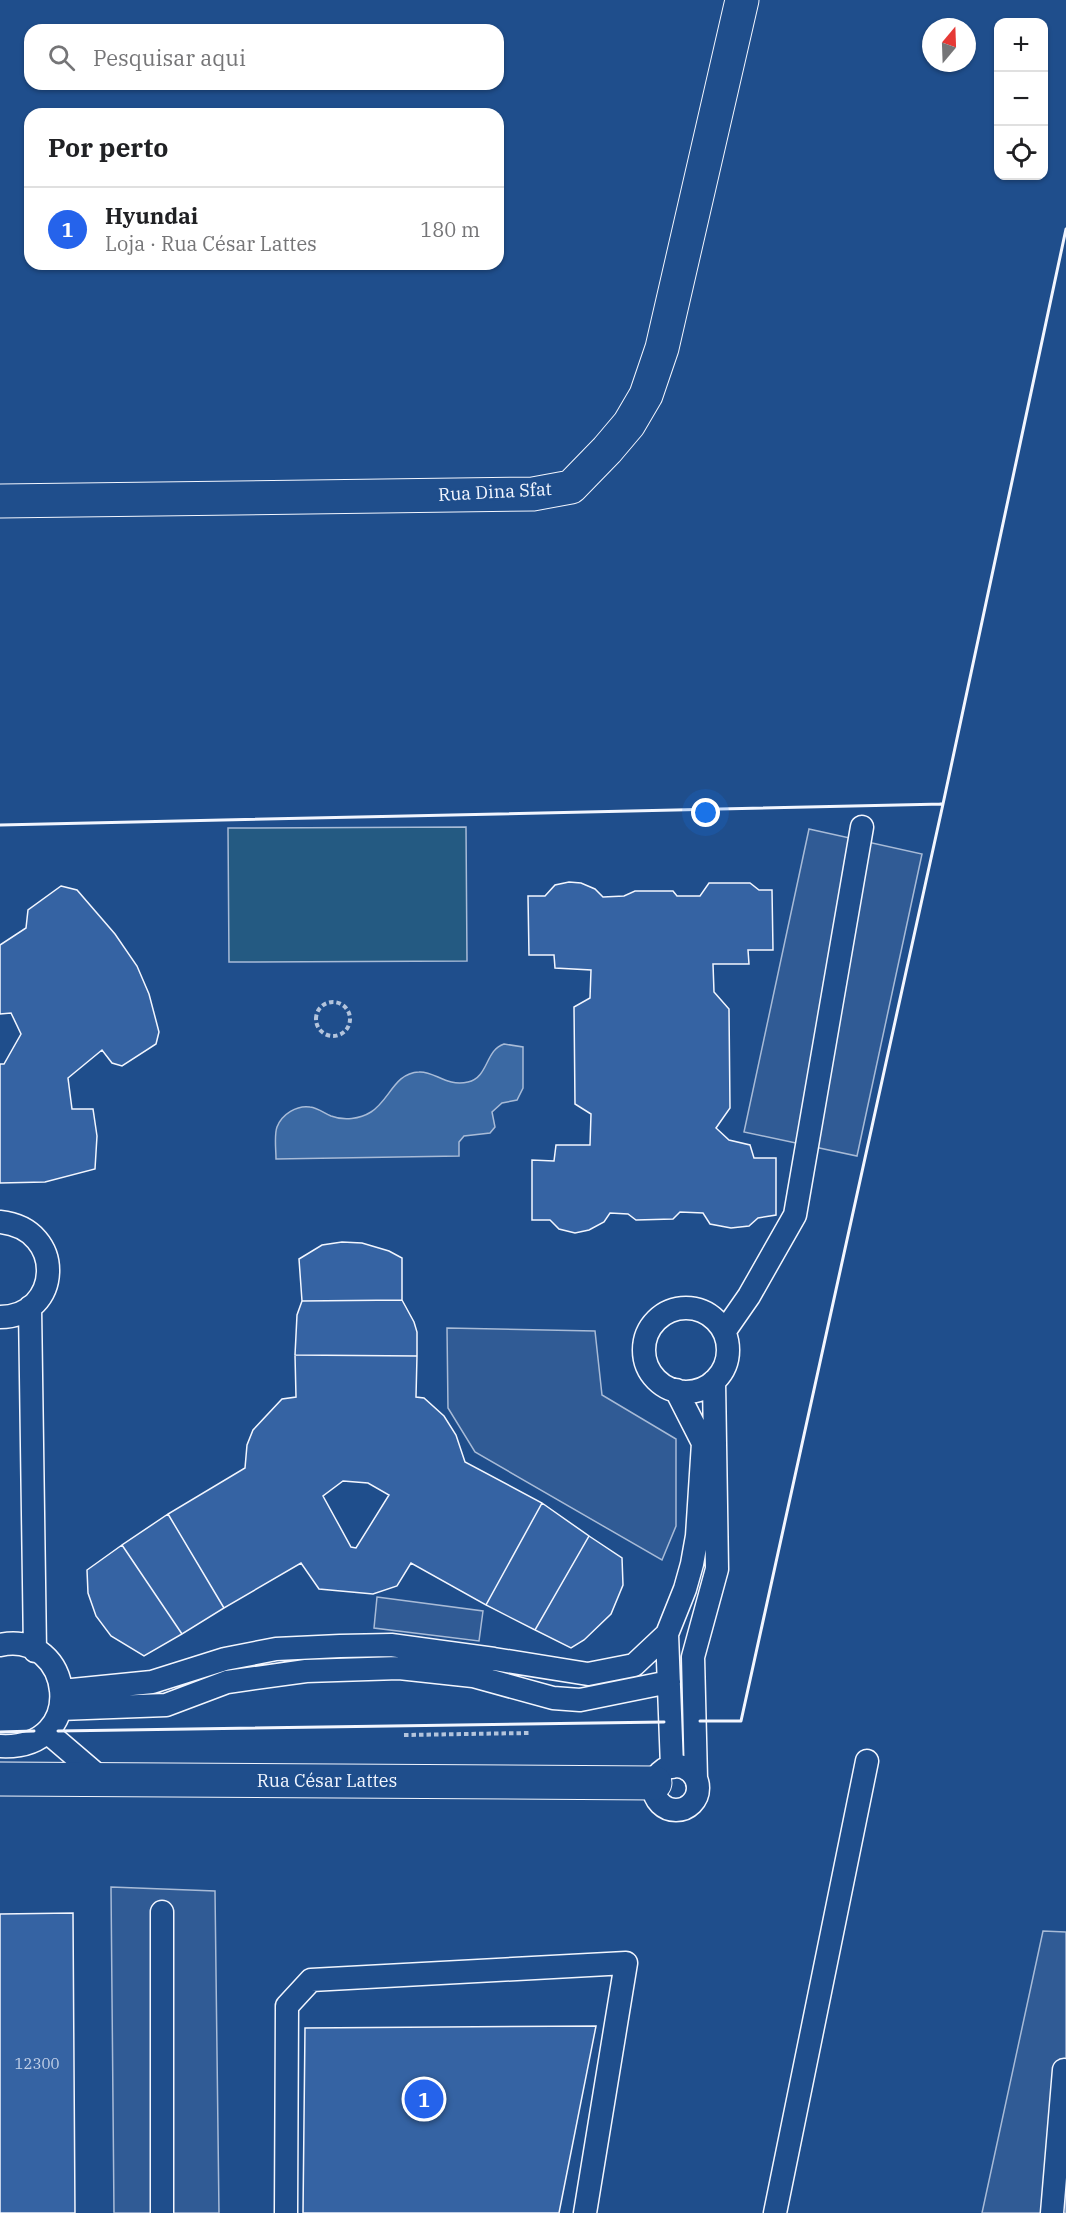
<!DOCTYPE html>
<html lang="pt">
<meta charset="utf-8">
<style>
:root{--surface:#fff;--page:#f6f6f6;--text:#202124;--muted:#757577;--line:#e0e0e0;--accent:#2563eb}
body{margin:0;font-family:"IBM Plex Serif",serif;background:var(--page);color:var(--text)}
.controls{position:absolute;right:18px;top:18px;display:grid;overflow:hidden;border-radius:12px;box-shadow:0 2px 4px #0004}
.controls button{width:54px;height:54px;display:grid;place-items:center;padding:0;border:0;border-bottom:2px solid var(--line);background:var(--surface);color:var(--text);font:30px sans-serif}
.compass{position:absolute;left:922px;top:18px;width:54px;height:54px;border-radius:50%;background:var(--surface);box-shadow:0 2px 4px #0004;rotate:19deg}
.you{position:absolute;left:706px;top:813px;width:21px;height:21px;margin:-15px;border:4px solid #fff;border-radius:50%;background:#1a73e8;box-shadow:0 0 0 9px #1a73e833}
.badge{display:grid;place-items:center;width:39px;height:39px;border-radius:50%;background:var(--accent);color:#fff;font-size:20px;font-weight:700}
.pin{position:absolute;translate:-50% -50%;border:3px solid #fff;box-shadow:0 2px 6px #0006}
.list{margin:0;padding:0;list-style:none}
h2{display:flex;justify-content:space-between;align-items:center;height:78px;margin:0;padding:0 24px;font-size:26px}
h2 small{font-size:20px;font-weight:400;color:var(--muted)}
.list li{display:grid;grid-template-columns:39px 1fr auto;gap:18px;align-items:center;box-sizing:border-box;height:84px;padding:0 24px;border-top:2px solid var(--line)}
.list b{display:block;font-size:22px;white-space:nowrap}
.list p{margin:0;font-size:20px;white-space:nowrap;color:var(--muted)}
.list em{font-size:20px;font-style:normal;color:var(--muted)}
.icon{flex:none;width:33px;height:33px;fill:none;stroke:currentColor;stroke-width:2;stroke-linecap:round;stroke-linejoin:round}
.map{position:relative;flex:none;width:1066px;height:2213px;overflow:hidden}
.search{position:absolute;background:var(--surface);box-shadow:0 2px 4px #0004;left:24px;top:24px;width:480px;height:66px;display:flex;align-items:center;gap:15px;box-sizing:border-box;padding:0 21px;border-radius:18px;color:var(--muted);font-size:22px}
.panel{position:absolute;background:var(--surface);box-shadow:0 2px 4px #0004;left:24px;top:108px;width:480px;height:162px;border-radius:18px}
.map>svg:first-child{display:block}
.green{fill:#245a82;stroke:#a8bbd7;stroke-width:1.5}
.parking{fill:#305b95;stroke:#a8bbd7;stroke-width:1.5}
.water{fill:#3b69a3;stroke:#a8bbd7;stroke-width:1.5}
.building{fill:#3563a3;stroke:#f2f6ff;stroke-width:1.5;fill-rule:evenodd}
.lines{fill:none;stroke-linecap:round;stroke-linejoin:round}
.lane-casing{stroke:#f2f6ff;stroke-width:25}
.street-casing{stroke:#f2f6ff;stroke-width:35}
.path{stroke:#b3c4dc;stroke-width:4;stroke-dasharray:4.5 3;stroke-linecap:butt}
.lane{stroke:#1f4e8c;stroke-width:22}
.street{stroke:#1f4e8c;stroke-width:33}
.wall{stroke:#f2f6ff;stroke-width:3}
.labels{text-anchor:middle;stroke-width:4.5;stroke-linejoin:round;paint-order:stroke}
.number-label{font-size:15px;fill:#c3d1e8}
.street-label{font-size:18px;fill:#f2f6ff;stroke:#1f4e8c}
</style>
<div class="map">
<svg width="1066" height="2213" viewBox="0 0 1066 2213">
<rect width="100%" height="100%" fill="#1f4e8c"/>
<path class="green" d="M466 827 467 961 229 962 228 828Z"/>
<path class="parking" d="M809 829 922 854 857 1156 744 1132Z
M447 1328 595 1331 602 1395 676 1439V1526L662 1560 475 1452 448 1408Z
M377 1597 483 1611 479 1641 374 1628Z
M111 1887 215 1891 219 2213H114Z
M1043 1931 1066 1932V2213H982Z"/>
<path class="water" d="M504 1044 523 1047V1088L517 1100 502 1103 492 1112 495 1127 490 1133 464 1136 459 1142V1156L276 1159C276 1149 274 1135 277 1127 282 1114 297 1105 310 1107 318 1108 324 1113 331 1116 344 1121 360 1119 371 1112 390 1100 394 1073 419 1072 435 1071 446 1087 468 1082 489 1077 485 1050 504 1044Z"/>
<path class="building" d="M569 882 581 883 595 889 603 897 624 896 635 891H673L677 896H700L709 883H750L759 890H772L773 950H748L749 964H713L714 992 729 1009 730 1108 716 1128 729 1140 750 1145 754 1158H776V1215L758 1218 749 1226 731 1228 710 1224 703 1213 680 1212 673 1219 636 1220 628 1214 610 1213 604 1222 589 1230 575 1233 559 1229 550 1220H532V1160L554 1161 556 1145H590L591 1114 575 1104 574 1007 590 998 591 970 555 968 554 955H529L528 896H545L555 885Z
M61 886 77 890 115 934 137 966 149 994 159 1032 156 1044 122 1066 112 1063 102 1050 68 1078 72 1109H93L97 1136 95 1169 45 1182 0 1183V1064H4L21 1034 11 1013 0 1014V945L26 928 28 910Z
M342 1242 362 1243 389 1251 402 1258V1300L302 1301 299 1259 322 1245Z
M402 1300 414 1322 417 1332V1356L295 1355 297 1315 302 1301Z
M295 1355 417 1356 416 1397 424 1398 444 1416 456 1435 465 1462 542 1503 486 1605 411 1563 397 1586 373 1594 319 1589 301 1563 224 1608 168 1514 245 1468 247 1445 253 1430 282 1399 296 1397ZM343 1481 368 1483 389 1495 356 1548 351 1547 323 1496Z
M542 1503 589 1536 535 1630 486 1605Z
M168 1514 224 1608 182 1634 122 1545Z
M589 1536 622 1558 623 1585 611 1614 584 1640 571 1648 535 1630Z
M122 1545 182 1634 144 1656 111 1636 96 1616 88 1593 87 1570Z
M73 1913 75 2213H0V1914Z
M596 2026 559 2213H303L305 2028Z"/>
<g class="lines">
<g class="lane-casing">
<path id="lane" d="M0 1222C67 1229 61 1317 0 1317
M30 1307 35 1651
M644 1350a42 42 0 1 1 84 0a42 42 0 1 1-84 0Z
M724 1332 749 1296 795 1215 862 827
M0 1645C72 1629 91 1751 0 1746
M62 1691 152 1682 225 1659 276 1649 340 1646 391 1645 494 1659 588 1674 634 1665 667 1634
M60 1709 166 1705 227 1682 306 1671 399 1668 473 1676 553 1698 580 1700 669 1682
M47 1732 102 1779
M654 1788a22 22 0 1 1 44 0a22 22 0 1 1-44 0Z
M672 1767 667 1634 685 1589 692 1564 697 1536 703 1443 676 1390
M696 1779 693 1657 717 1569 714 1381
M162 2213V1912
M286 2213 287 2006 311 1980 626 1963 585 2213
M775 2213 867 1761
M1052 2213 1064 2070"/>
</g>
<g class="street-casing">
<path id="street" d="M0 501 533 494 571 487 607 450 629 424 646 395 662 348 742 0
M0 1779 655 1783"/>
</g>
<path class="path" d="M316 1019a17 17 0 1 1 34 0a17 17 0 1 1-34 0Z
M404 1735 529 1733"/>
<use href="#lane" class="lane"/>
<use href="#street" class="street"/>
<path class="wall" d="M940 804H943L1066 229
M0 825 943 804 741 1721H700
M58 1731 664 1722
M0 1732 34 1731"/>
</g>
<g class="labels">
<g class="number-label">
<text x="37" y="2069">12300</text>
</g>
<g class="street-label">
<text transform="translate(495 492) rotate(-3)" y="6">Rua Dina Sfat</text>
<text x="327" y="1787">Rua César Lattes</text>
</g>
</g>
</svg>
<div class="controls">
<button>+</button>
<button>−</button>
<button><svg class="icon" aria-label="locate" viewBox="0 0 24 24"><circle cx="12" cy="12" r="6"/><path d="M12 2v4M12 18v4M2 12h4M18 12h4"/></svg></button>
</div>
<svg class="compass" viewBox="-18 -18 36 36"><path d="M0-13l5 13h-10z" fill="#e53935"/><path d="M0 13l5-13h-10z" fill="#757577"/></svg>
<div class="you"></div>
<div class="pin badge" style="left:424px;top:2099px">1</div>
<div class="search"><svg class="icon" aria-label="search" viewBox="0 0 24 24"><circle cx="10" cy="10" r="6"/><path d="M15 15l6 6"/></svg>Pesquisar aqui</div>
<section class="panel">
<h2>Por perto<small></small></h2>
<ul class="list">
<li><span class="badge">1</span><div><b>Hyundai</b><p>Loja · Rua César Lattes</p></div><em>180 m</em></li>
</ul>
</section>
</div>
